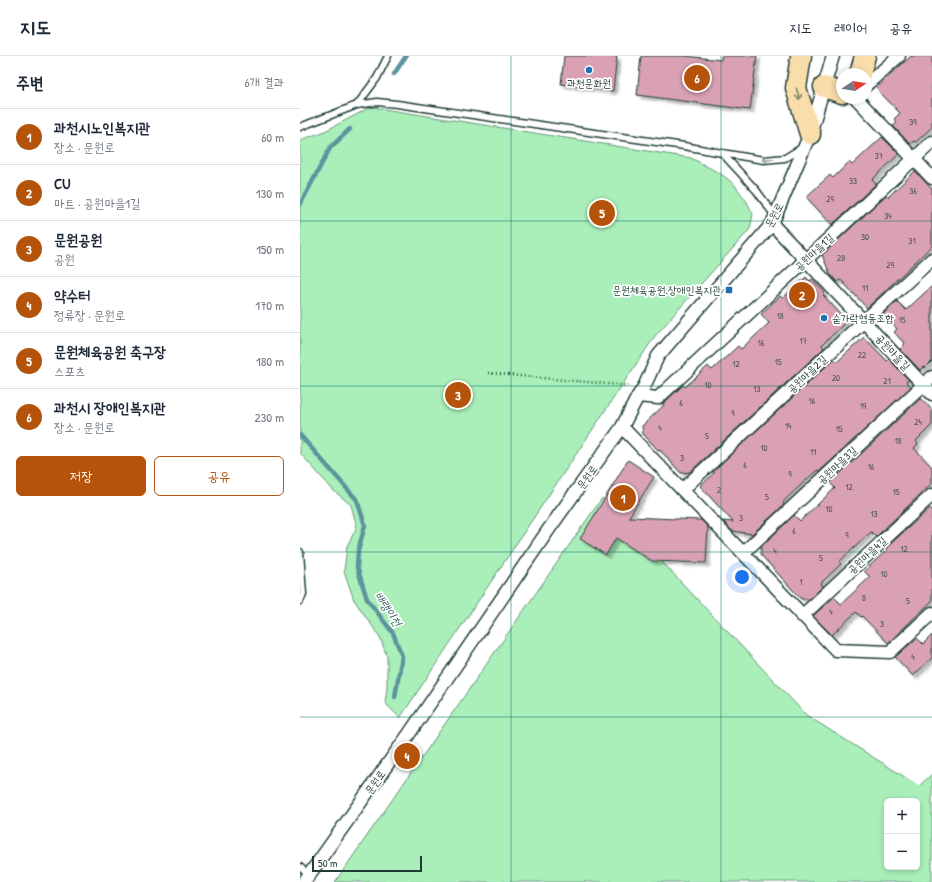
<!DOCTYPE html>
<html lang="ko">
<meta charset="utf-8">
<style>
:root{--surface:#fff;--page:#f6f6f7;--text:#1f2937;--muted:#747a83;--line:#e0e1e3;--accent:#b45309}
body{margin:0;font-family:"Patrick Hand","Poor Story",sans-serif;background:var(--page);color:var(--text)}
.controls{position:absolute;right:12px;bottom:12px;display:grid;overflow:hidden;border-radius:6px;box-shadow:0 2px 6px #0003}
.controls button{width:36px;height:36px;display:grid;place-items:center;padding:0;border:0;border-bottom:1px solid var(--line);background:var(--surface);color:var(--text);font:20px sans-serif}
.compass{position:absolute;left:536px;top:12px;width:36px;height:36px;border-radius:50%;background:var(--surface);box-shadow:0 2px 6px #0003;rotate:78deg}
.scale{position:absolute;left:12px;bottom:10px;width:110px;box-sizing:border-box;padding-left:4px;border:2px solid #1f3d34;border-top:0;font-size:11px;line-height:14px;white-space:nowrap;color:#1f3d34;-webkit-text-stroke:3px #fff;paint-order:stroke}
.you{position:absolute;left:442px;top:521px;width:14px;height:14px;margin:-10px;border:3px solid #fff;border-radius:50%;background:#1a73e8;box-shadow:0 0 0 6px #1a73e833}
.badge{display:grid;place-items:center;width:26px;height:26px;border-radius:50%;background:var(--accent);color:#fff;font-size:13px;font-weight:700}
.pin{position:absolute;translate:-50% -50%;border:2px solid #fff;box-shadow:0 1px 4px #0006}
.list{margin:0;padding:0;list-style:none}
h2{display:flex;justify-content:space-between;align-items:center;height:52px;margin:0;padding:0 16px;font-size:17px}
h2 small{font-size:13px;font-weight:400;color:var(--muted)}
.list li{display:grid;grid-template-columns:26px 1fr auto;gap:12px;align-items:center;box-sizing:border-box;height:56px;padding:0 16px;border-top:1px solid var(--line)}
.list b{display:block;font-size:15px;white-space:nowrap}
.list p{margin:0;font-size:13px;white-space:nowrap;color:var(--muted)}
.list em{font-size:13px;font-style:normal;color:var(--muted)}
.actions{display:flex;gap:8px;padding:12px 16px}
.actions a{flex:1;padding:9px 0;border:1px solid var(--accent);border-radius:6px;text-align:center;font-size:14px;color:var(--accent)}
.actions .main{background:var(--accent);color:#fff}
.map{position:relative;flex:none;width:632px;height:826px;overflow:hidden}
header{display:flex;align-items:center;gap:24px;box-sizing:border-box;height:56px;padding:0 20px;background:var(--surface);border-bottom:1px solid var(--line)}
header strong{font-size:19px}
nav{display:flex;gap:22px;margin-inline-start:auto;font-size:14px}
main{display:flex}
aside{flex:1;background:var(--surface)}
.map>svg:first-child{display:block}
.green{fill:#aaefba;stroke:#649677;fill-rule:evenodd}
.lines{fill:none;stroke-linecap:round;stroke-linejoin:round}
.stream{stroke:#5c949e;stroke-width:4.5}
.building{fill:#d9a1b3;stroke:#1f3d34;filter:url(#shadow)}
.service-casing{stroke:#1f3d34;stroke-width:9}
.minor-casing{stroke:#1f3d34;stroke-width:15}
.trunk-casing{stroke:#1f3d34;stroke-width:23}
.path{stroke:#1f3d34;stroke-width:2.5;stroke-dasharray:1 3;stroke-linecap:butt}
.service{stroke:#fff;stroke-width:6}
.minor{stroke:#fff;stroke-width:12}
.trunk{stroke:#f9deab;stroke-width:20}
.oneway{stroke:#81856a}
.oneway2{stroke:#8f9e9a}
.grid{fill:none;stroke:#0f766e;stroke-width:1;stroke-opacity:0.55}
.poi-dot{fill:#1f6fb2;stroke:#fff;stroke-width:1.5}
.labels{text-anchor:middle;stroke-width:3.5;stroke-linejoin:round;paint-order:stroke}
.number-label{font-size:9px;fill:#4e5654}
.poi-label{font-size:11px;fill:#1f3d34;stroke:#fff}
.street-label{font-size:11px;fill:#1f3d34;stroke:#fff}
.water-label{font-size:12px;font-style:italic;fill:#386160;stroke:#fff}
</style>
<header>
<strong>지도</strong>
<nav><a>지도</a><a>레이어</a><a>공유</a></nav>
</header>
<main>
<aside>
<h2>주변<small>6개 결과</small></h2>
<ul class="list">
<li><span class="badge">1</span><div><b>과천시노인복지관</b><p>장소 · 문원로</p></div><em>60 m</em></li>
<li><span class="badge">2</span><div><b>CU</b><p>마트 · 공원마을1길</p></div><em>130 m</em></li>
<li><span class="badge">3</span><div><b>문원공원</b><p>공원</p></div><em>150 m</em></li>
<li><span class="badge">4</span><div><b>약수터</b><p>정류장 · 문원로</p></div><em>170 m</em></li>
<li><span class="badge">5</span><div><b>문원체육공원 축구장</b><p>스포츠</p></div><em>180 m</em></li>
<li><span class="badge">6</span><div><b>과천시 장애인복지관</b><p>장소 · 문원로</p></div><em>230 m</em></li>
</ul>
<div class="actions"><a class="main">저장</a><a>공유</a></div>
</aside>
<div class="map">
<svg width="632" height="826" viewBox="0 0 632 826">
<defs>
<filter id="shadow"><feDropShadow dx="3.5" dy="3.5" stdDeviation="1" flood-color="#0004"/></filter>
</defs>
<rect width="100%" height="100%" fill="#fff"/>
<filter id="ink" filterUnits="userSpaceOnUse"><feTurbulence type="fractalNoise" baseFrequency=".025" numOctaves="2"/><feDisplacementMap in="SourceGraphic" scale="8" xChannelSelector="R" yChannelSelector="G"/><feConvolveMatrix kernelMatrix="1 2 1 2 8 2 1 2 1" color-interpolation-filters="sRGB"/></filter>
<g filter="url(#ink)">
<path class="green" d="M71 51 391 102 421 118 434 128 447 146 453 158 450 173 355 280 100 662 85 647 87 631V601L80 581 54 544 44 515 47 490 57 471 51 449 33 434 0 397V84L23 76Z
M302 442 506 659 619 730 632 718V826H35ZM587 745H617V811H587Z"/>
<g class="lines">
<path class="stream" d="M94 18 106 0
M0 149 30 92 50 73
M0 379 57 444 65 469 58 495 57 511 67 543 93 577 102 600 95 641"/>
</g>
<path class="building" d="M264 0H317L313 35 261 28Z
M341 0H385L421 4V0H457L450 54 337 39Z
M611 0H632V71L616 86 614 85 610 88 593 70 597 67 594 63 600 57 576 32Z
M582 81 599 98 572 124 576 128 532 169 506 141 530 119 533 122 549 106 552 109Z
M615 115 632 133V190L567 252 542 225 540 224 537 226 530 218 522 199 586 139 588 141Z
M506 221 510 225 512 223 525 237 523 239 547 265 522 289 524 292 390 416 381 417 359 393 358 394 343 378 342 370 364 349 363 348 383 329 385 331 408 310 412 314 438 290 441 293 469 267 461 258 480 240 483 242Z
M632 230V305L625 312 623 311 620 314 600 293 605 288 594 276 597 273 583 258 597 245 606 254Z
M564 281 587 305 589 303 609 324 606 326 611 331 519 416 518 414 516 415 486 443 483 447 484 449 452 478 432 475 423 465 433 466 400 430 415 416H412L534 303 537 306Z
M621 342 632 354V369L616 385 618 388 614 392 632 411V427L576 481 571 476 539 506 541 508 521 527 523 530 510 543H501L461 499V491L494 459 500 465 535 432 530 427Z
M328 404 354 421 329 461 401 464 408 471 406 507 352 505 316 482 306 499 280 483Z
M630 452 632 454V545L588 587 562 560 561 561 556 556 532 579 513 560 534 541 541 548 570 521 564 515 588 493 586 492Z
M632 579V602L613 620 595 601 617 582 623 588Z"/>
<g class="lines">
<g class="service-casing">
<path id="service" d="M57 49 77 22 88 0
M0 71 57 49 77 46 97 48 384 90 422 97 456 134 475 160
M422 97 464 104 485 102 503 91
M0 496 3 538 0 545
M0 811 9 819"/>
</g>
<g class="minor-casing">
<path id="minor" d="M566 29 599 0
M556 42 632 122
M472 168 632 338
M338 340 358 342 632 86
M322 371 536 594 590 596 632 557
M382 434 564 265 632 203
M443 497 632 321
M502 560 632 439
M4 826 109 678 249 473 322 371 338 340 344 331 358 300 472 168 510 78 533 0"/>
</g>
<g class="trunk-casing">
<path id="trunk" d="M501 0 496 32 510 78
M560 18 565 0
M524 31 542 37"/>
</g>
<path class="path" d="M188 317 330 330"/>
<use href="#service" class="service"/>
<use href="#minor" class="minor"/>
<use href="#trunk" class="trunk"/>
</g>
<defs><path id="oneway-shaft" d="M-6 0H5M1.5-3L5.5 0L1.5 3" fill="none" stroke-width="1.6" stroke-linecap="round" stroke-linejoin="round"/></defs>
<use class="oneway" href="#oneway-shaft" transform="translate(498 38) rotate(74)"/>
<use class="oneway2" href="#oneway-shaft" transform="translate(468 103) rotate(177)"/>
</g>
<path class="grid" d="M211 0V826M421 0V826M0 165H632M0 330H632M0 496H632M0 661H632"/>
<g class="poi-dot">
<circle cx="289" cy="14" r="4"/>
<rect x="425" y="230" width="8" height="8" rx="2"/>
<circle cx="524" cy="262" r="4"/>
</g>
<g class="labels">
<g class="number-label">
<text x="613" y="69">39</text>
<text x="579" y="103">37</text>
<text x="553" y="128">33</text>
<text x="613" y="138">36</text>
<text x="530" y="146">29</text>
<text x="588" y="163">34</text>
<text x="565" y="184">30</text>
<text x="612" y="188">31</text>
<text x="541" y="205">28</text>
<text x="590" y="212">29</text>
<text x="565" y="235">11</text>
<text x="480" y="263">18</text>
<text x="602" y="267">15</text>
<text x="503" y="288">17</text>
<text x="461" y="290">16</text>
<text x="562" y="302">22</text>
<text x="478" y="309">15</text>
<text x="436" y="311">12</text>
<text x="536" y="325">20</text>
<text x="587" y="328">21</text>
<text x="408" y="332">10</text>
<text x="457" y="336">13</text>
<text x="512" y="348">16</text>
<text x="381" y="350">6</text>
<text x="563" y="353">19</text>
<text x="433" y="360">9</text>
<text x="618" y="369">24</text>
<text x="488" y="373">14</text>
<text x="360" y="375">4</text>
<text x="539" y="376">15</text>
<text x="407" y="383">5</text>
<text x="598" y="388">18</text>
<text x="464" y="395">10</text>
<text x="513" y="399">11</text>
<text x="382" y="405">3</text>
<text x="445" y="412">6</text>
<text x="571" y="414">16</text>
<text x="490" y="421">9</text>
<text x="549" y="434">12</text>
<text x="419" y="437">2</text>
<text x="596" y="439">15</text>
<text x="467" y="444">5</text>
<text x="529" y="456">10</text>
<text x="574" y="461">13</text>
<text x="441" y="465">3</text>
<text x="494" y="478">6</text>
<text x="547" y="482">9</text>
<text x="604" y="496">12</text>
<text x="475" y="498">4</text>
<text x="521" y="505">5</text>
<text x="584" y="521">10</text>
<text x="501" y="529">1</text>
<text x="564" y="545">8</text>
<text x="608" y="548">5</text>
<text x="531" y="559">4</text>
<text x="582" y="571">3</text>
<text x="613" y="604">4</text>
</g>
<g class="poi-label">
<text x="289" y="31">과천문화원</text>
<text x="421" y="238" text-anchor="end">문원체육공원.장애인복지관</text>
<text x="532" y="266" text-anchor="start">숟가락협동조합</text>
</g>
<g class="street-label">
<text transform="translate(474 159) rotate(-62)" y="4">문원로</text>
<text transform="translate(514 196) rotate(-43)" y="4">공원마을1길</text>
<text transform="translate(593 296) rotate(47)" y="4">공원마을길</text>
<text transform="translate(507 318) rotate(-43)" y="4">공원마을2길</text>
<text transform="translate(537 409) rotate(-43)" y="4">공원마을3길</text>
<text transform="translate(287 421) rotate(-54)" y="4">문원로</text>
<text transform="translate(567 499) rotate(-43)" y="4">공원마을4길</text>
<text transform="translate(75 726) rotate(-55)" y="4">문원로</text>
</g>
<g class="water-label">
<text transform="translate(88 553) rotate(56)" y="4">배랭이천</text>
</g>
</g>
</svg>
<div class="controls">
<button>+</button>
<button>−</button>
</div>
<svg class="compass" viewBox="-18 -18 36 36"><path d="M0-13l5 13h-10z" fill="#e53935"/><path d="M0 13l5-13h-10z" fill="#747a83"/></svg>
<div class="scale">50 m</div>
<div class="you"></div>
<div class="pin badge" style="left:323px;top:442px">1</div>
<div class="pin badge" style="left:502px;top:239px">2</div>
<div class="pin badge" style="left:158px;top:339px">3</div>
<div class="pin badge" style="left:107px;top:700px">4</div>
<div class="pin badge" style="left:302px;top:157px">5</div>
<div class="pin badge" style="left:397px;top:22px">6</div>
</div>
</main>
